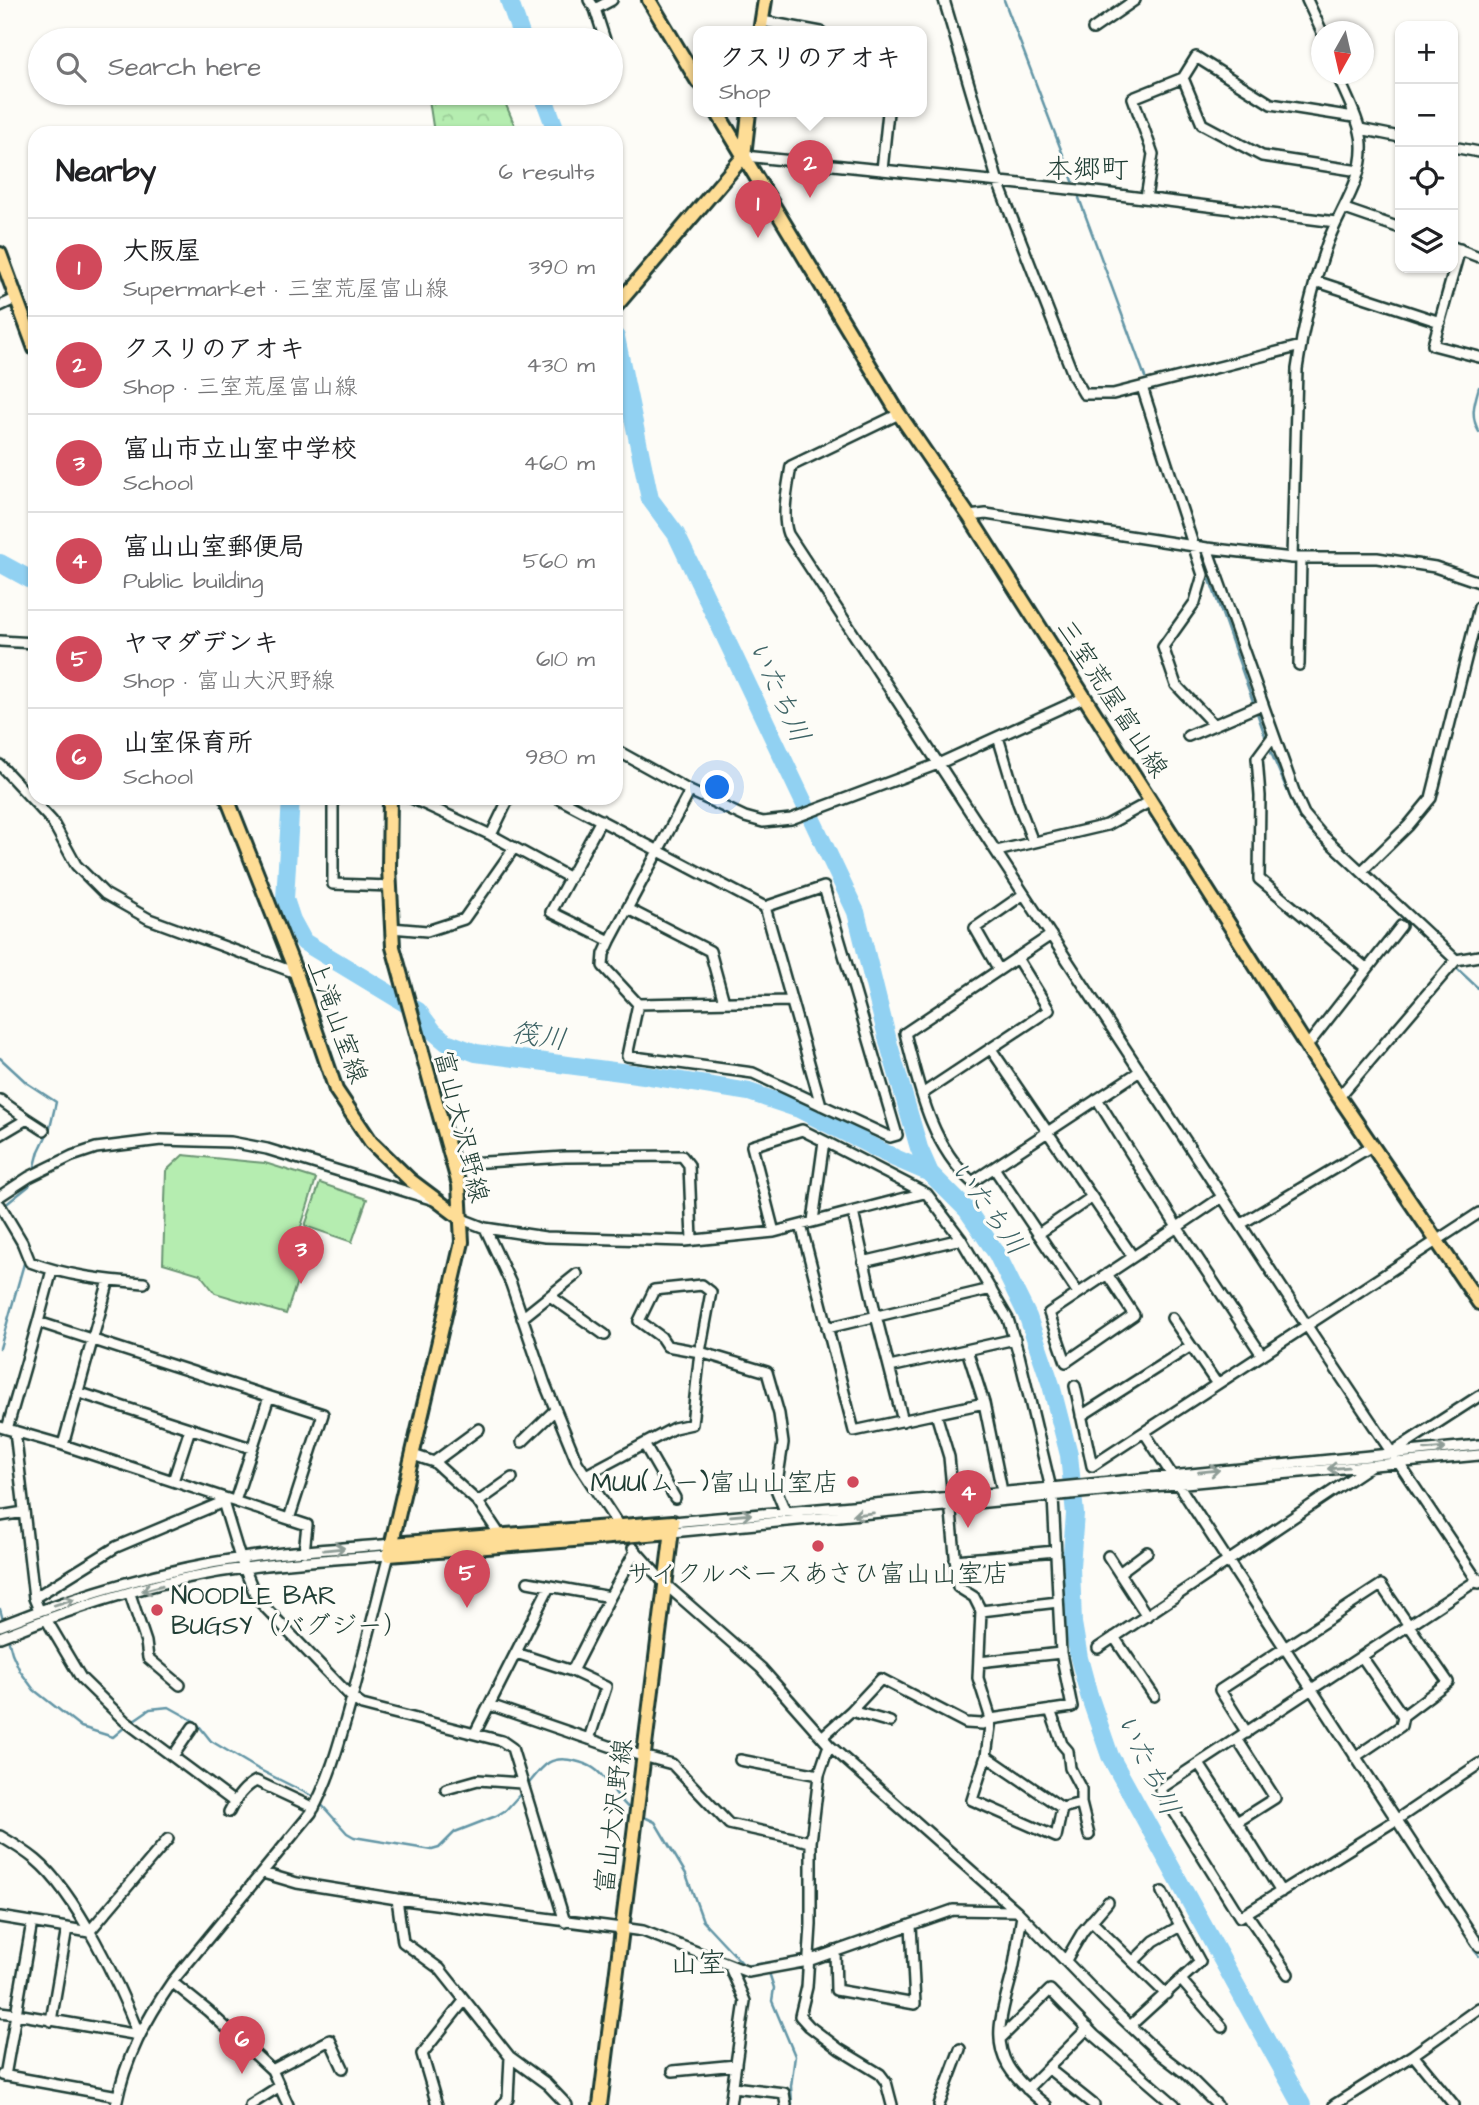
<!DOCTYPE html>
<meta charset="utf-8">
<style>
:root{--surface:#fff;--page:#f6f6f6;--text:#202124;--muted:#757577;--line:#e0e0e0;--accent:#d1495b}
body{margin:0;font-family:"Architects Daughter","Klee One",sans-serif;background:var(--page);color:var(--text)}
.controls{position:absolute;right:21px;top:21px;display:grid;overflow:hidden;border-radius:14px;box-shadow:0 2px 5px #0004}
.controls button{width:63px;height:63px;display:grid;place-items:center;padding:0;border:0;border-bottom:2px solid var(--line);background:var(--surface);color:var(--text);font:35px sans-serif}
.compass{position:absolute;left:1311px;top:21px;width:63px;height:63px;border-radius:50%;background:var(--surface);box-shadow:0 2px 5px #0004;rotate:188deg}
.you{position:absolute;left:718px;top:788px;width:24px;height:24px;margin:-18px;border:5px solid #fff;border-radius:50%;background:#1a73e8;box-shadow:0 0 0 10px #1a73e833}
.badge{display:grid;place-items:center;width:46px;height:46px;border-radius:50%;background:var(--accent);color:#fff;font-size:23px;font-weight:700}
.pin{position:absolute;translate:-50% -58px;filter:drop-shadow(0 2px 4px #0008)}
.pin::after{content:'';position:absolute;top:37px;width:24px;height:21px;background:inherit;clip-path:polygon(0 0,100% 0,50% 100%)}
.popup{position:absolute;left:693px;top:26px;width:234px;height:91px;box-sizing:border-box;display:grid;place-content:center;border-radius:14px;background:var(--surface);filter:drop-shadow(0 2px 5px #0005);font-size:23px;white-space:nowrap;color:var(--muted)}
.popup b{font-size:26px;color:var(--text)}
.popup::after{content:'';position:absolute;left:50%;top:100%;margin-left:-14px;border:14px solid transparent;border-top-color:var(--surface)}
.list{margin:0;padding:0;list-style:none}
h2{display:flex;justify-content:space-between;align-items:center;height:91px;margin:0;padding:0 28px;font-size:30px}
h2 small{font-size:23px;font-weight:400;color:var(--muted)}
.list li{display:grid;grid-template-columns:46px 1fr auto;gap:21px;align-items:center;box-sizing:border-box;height:98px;padding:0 28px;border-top:2px solid var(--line)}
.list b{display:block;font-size:26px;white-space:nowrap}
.list p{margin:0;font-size:23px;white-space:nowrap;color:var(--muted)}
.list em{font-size:23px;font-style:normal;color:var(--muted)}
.icon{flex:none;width:38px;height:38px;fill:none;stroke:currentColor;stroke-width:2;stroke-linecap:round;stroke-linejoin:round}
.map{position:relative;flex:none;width:1479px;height:2105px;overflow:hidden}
.search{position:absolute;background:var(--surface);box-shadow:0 2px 5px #0004;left:28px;top:28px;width:595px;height:77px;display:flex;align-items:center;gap:18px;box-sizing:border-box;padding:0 24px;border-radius:38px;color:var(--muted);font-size:26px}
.panel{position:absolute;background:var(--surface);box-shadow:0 2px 5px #0004;left:28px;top:126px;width:595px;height:679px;border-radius:21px}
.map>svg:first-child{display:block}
.grass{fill:#b5edb0;stroke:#6a9572;stroke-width:2}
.forest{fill:url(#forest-crowns);stroke:#6a9572;stroke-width:2}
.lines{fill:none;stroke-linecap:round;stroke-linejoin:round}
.stream{stroke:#6396a6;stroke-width:2.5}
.river{stroke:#91d1f2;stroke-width:18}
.minor-casing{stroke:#1f3d34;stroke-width:14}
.major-casing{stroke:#1f3d34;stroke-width:18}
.minor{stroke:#fdfcf7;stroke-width:9}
.major{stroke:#fedd96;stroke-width:12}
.oneway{stroke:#8e9c96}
.poi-dot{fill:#d1495b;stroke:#fdfcf7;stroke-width:2.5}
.labels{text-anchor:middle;stroke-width:6;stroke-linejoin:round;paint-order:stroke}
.street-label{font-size:26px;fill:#1f3d34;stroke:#fdfcf7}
.poi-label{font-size:26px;fill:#1f3d34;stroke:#fdfcf7;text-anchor:end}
.neighbourhood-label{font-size:28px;fill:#1f3d34;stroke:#fdfcf7}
.water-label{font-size:28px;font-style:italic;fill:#3c6264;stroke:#fdfcf7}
</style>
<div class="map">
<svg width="1479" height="2105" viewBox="0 0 1479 2105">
<defs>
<pattern id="forest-crowns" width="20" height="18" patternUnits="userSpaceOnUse" patternTransform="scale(1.75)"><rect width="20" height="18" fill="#b5edb0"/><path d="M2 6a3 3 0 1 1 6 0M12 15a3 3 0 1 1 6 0" fill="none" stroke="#9bcc98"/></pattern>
</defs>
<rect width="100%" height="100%" fill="#fdfcf7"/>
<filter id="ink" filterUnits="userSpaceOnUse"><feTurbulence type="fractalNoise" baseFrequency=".0143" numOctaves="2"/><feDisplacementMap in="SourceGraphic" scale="14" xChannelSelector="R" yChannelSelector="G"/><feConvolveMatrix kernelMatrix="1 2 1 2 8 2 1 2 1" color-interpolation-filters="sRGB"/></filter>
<g filter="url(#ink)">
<path class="grass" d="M183 1155 265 1163 316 1179 299 1233 312 1237 286 1314 215 1293 200 1274 163 1263 166 1171Z
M320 1183 367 1199 352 1242 305 1226Z"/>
<path class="forest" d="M428 93H501L518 133H434Z"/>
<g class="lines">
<path class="stream" d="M1004 0 1073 181
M1079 198 1145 377
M1479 387C1474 404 1470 416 1479 432
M1210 580 1267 741
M1269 748 1297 813 1309 830 1479 989
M0 1058 27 1083 56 1102 50 1128 39 1151 34 1170
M4 1206 29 1186 31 1180
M0 1213 25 1260 0 1348
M0 1609 12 1653 20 1671 34 1690 81 1727 113 1737 126 1726
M131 1722 150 1709 169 1707 196 1722 211 1741 258 1769 316 1798
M527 1786C542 1767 549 1754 575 1761 587 1764 595 1767 603 1777 613 1788 619 1801 631 1810
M320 1803 347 1833 354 1837 432 1850 439 1848 455 1832 496 1816 506 1810 523 1791
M640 1815 655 1822 674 1854 686 1874 703 1921 745 1966 766 1963 774 1988 772 2001 795 2056 791 2086 792 2105
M1474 1950 1479 1956"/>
<path class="river" d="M509 0 523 40
M542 93 557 133
M616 337 650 499 676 534 856 912 889 1045 919 1148 930 1173 967 1210 997 1254 1028 1317 1051 1385 1069 1455 1075 1514 1071 1566 1073 1623 1079 1658 1089 1695 1110 1756 1302 2105
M0 563 35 582
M291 798 285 899 292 920 304 942 418 1011 433 1031 446 1042 476 1053 644 1075 749 1092 799 1109 895 1158 930 1173"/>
<g class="minor-casing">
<path id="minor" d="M589 0 595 9 605 40
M944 0 998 182 1074 377 1084 394H1113L1301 346
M1307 0 1322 32
M595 9 612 0
M762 21 821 32
M1093 29 1135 0
M611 60V61
M1354 117 1271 104 1196 57 1183 78 1202 124 1262 156 1359 171
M1360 129 1400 137
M1453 147 1479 152
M744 156 1079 190 1336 222
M882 170 888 112
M1146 198 1153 154 1133 98 1183 78
M1345 209 1400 228
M1453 247 1479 257
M1460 249 1433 345 1479 357
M1315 281 1440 322
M0 306 15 299
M1142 387 1203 575 1195 602 1163 647 1176 685 1214 725
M899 414 791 466C788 486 781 515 788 534L1307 1326 1479 1583
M969 516 986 514 1207 548 1292 558H1377L1435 567 1479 582
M1207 548 1295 794 1304 814 1320 833 1456 960
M1292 558 1297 369C1303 326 1313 284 1327 244 1339 211 1364 180 1362 144 1361 122 1345 94 1337 74
M0 641 35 643
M1299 665 1301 558
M1274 735 1257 758 1260 796 1259 879 1367 969
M1188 736 1263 704
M998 737 1018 803 1033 842
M616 750 690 791 745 817 763 822 791 819 938 764 1085 697
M0 765 52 821 76 865 105 894 149 919 296 973
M690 791 610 941 604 954 603 966 638 1004 791 1001
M333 798V884L390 886
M411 798 491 835 570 878
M558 798 765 907 821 1105
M601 820 551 912 610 941
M491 835 509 798
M997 851 1107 825 1151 801
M1362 871 1408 826 1431 798 1479 607
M628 909 710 951 724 1002
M391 928 427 931 464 919 514 848
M1051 935 905 1033C919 1086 930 1144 972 1182L1140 1071
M999 970 975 928 1024 894
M638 1004 627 1056 753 1073 890 1137 897 1135 824 887 765 907
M1307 1046 1401 926
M991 1049 1133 1257 1222 1197
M922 1094 1049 1010 1017 958
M1339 1097 1456 960 1479 956
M1097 1099 1177 1227 1262 1355
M0 1100 27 1119
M0 1135 27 1119 44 1130
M824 1141 927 1194 961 1239 1008 1319 1019 1355 1053 1497 1061 1653 1072 1707 991 1719 978 1678 981 1611 974 1597 958 1587 951 1512 952 1488 949 1457 936 1414
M452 1164 565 1157 682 1156 689 1165 692 1240
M994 1168 1078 1293
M0 1196 29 1177 72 1156 96 1148 161 1140 231 1142 267 1149 434 1200
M0 1205 22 1242 30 1262C67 1276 104 1280 144 1283
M853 1212 876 1316 903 1421
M462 1219 485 1228 545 1237 685 1241 774 1232 924 1193
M1241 1224 1372 1146
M801 1225 854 1431 984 1403
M485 1228 511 1284 545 1384 577 1462 619 1526
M774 1232 752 1146 802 1130 824 1141 813 1221
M1038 1234 1092 1197
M863 1262 961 1239
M1107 1274 1134 1315 1066 1362 1049 1313 1133 1257
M550 1296 605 1335
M522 1318 577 1274
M1172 1318 1217 1384
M38 1322 52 1270
M827 1328 991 1289
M967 1350 984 1403 1002 1491
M890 1367 1015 1339
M1075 1386 1092 1466 1479 1213
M77 1392 251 1448
M1081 1416 1191 1346
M0 1427 63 1445 307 1525 304 1552
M7 1429 38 1322 323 1414 289 1519
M15 1431 34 1598 39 1610
M1144 1432 1479 1946
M522 1442 555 1410
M644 1444 675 1498
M63 1445 109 1280
M1394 1451 1479 1396
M413 1455 434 1462
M586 1475 674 1428 692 1424 700 1352 667 1346 661 1337 639 1321 654 1290 702 1285 711 1292 700 1352 767 1372 779 1414 783 1443 776 1489 785 1511
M173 1481 190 1429
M235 1501 269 1397
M223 1502 240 1558 257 1599 352 1698 362 1705 502 1741 512 1748 565 1922
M478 1502 434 1462 479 1429
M0 1516 24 1512
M673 1522 1051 1488 1479 1445
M672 1532 1479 1455
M500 1535 478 1502 512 1478
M633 1548 665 1584 761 1668 829 1745 1017 1911 1109 2006 1160 2054 1186 2074 1217 2105
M1108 1556 1147 1616
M955 1560 1056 1551
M1119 1573 1147 1552
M1479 1579 1160 1789 1240 1917 1396 1820 1479 1764
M528 1582 610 1597 572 1671
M130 1594 146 1642 148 1658 180 1685
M610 1597 635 1552
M34 1598 116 1547 223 1502 225 1500
M981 1611 1058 1602
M46 1619 81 1678 125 1721 234 1802
M0 1626C78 1595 159 1570 242 1558 291 1550 342 1549 392 1544
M0 1637C77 1606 163 1578 245 1568 293 1561 341 1559 389 1555 375 1607 363 1660 348 1712 338 1747 329 1781 311 1813L172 1982C145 2021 125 2059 116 2105
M1114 1637 1154 1696
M1098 1648 1370 1466
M516 1653 572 1671 606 1687 589 1739
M979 1662 1061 1653
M490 1705 621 1750 672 1764 729 1824 811 1842
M991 1719 986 1756 1062 1808 1081 1803V1789L1070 1768 1068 1751 1062 1744 1050 1710
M890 1722 851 1711 881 1679 966 1723 982 1724 991 1719
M475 1733 549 1587
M1247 1733 1220 1690 1381 1585 1448 1682 1403 1716
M822 1737 851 1711
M829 1745 819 1775 811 1842V1925L807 1987 800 2016 809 2026 839 2049 880 2074 886 2082 892 2105
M173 1756 193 1727
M986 1756 972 1800 1056 1837 1062 1808
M1355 1757 1401 1726 1403 1716 1362 1657
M740 1760 819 1775
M1199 1764 1237 1822 1275 1798 1237 1739
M446 1789 478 1780 521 1783
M1081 1803 1089 1835
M229 1812C235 1800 244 1787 256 1781L314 1808
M1237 1822 1281 1892
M0 1836C12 1843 25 1851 36 1860 76 1893 120 1986 139 2035
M263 1873 297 1883 397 1899 629 1929 643 1931 748 1972 808 1961 953 1910 1017 1911
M397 1899 403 1942 440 1969 510 2057 547 2084 567 2105
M1247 1914 1288 1974
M1022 1916C1019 1932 1017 1948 1014 1965 1008 1997 989 2034 1008 2066 1017 2081 1032 2094 1046 2105
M0 1917 67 1928
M1091 1921 1166 1994
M835 1951 836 1990 915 2004 911 1925
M1066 1960 1083 1931 1108 1902
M1133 1962 1154 1941 1180 1926
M729 1965 745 2001 730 2105
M1181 1980 1222 2027
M172 1982 208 2011 272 2070 288 2105
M0 2012 16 2014 32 1922
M51 2021 67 1928 89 1932 168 1839
M1130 2026 1200 1962 1162 1892
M1000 2039 1050 1990 1094 2035 1175 2105
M1413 2055 1454 2105
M1049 2069 1094 2105
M272 2070 330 2040 343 2068
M673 2071 736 2065
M2 2075 118 2096
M5 2076 16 2014 139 2035
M733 2087 784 2093 786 2105
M1027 2089 1088 2028
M250 2105 280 2086
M437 2105 422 2054 464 2001
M502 2105 508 2099 510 2057
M939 2105 960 2049
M1334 2105 1413 2055 1479 2008"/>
</g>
<g class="major-casing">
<path id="major" d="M649 0 698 82
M760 32 765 0
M717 112 899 414 969 516 1339 1097 1479 1303
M0 254 35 349
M616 306 744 156 749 112
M227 798 296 973 336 1090 371 1142 410 1180 462 1219
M390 798 389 868 393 947 459 1185 462 1242 389 1555 672 1532
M392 1544 673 1522 600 2105"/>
</g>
<use href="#minor" class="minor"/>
<use href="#major" class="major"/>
</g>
<defs><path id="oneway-shaft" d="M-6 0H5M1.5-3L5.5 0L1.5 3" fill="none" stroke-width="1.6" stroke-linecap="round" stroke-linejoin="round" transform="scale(1.75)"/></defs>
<g class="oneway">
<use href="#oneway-shaft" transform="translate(1435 1449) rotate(-5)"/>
<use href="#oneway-shaft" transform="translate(1338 1468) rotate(175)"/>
<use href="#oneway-shaft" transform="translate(1209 1471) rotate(-6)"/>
<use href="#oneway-shaft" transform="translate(863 1514) rotate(174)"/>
<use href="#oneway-shaft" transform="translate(741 1515) rotate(-5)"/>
<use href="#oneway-shaft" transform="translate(334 1549) rotate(-6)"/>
<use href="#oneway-shaft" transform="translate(152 1588) rotate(165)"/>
<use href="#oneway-shaft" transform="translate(64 1602) rotate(-18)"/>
</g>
</g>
<g class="poi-dot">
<circle cx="853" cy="1482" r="7"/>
<circle cx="818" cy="1546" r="7"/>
<circle cx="157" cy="1610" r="7"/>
</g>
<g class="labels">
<g class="street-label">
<text transform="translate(1113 698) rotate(57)" y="9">三室荒屋富山線</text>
<text transform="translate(338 1021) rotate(70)" y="9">上滝山室線</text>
<text transform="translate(462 1126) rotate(76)" y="9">富山大沢野線</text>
<text transform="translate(613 1816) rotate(-83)" y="9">富山大沢野線</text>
</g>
<g class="poi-label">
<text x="839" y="1491">MUU(ムー)富山山室店</text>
<text x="818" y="1582" text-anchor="middle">サイクルベースあさひ富山山室店</text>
<text x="171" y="1604" text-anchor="start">NOODLE BAR<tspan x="171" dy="30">BUGSY（バグジー）</tspan></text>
</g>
<g class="neighbourhood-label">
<text x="1087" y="178">本郷町</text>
<text x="698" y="1972">山室</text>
</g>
<g class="water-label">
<text transform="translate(780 691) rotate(65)" y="10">いたち川</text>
<text transform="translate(539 1035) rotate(8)" y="10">筏川</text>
<text transform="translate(989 1207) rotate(54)" y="10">いたち川</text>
<text transform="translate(1149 1764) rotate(64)" y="10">いたち川</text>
</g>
</g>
</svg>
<div class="controls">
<button>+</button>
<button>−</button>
<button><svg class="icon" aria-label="locate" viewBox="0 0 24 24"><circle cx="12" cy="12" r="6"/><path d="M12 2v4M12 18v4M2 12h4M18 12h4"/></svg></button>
<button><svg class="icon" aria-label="layers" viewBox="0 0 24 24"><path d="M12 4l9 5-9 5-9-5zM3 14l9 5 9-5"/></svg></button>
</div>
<svg class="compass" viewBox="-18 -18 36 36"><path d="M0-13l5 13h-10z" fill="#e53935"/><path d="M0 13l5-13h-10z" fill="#757577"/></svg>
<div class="you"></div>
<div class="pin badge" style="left:758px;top:238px">1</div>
<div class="pin badge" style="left:810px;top:198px">2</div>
<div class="popup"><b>クスリのアオキ</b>Shop</div>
<div class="pin badge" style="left:301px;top:1284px">3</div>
<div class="pin badge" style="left:968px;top:1528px">4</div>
<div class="pin badge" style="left:467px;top:1608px">5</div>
<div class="pin badge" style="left:242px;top:2074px">6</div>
<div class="search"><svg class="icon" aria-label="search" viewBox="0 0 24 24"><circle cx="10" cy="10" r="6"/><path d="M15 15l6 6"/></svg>Search here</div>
<section class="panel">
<h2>Nearby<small>6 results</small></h2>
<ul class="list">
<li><span class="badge">1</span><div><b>大阪屋</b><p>Supermarket · 三室荒屋富山線</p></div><em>390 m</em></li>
<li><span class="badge">2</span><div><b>クスリのアオキ</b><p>Shop · 三室荒屋富山線</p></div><em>430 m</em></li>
<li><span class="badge">3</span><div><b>富山市立山室中学校</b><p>School</p></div><em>460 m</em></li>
<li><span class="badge">4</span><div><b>富山山室郵便局</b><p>Public building</p></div><em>560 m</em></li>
<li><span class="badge">5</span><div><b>ヤマダデンキ</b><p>Shop · 富山大沢野線</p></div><em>610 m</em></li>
<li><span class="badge">6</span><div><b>山室保育所</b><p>School</p></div><em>980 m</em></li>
</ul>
</section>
</div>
